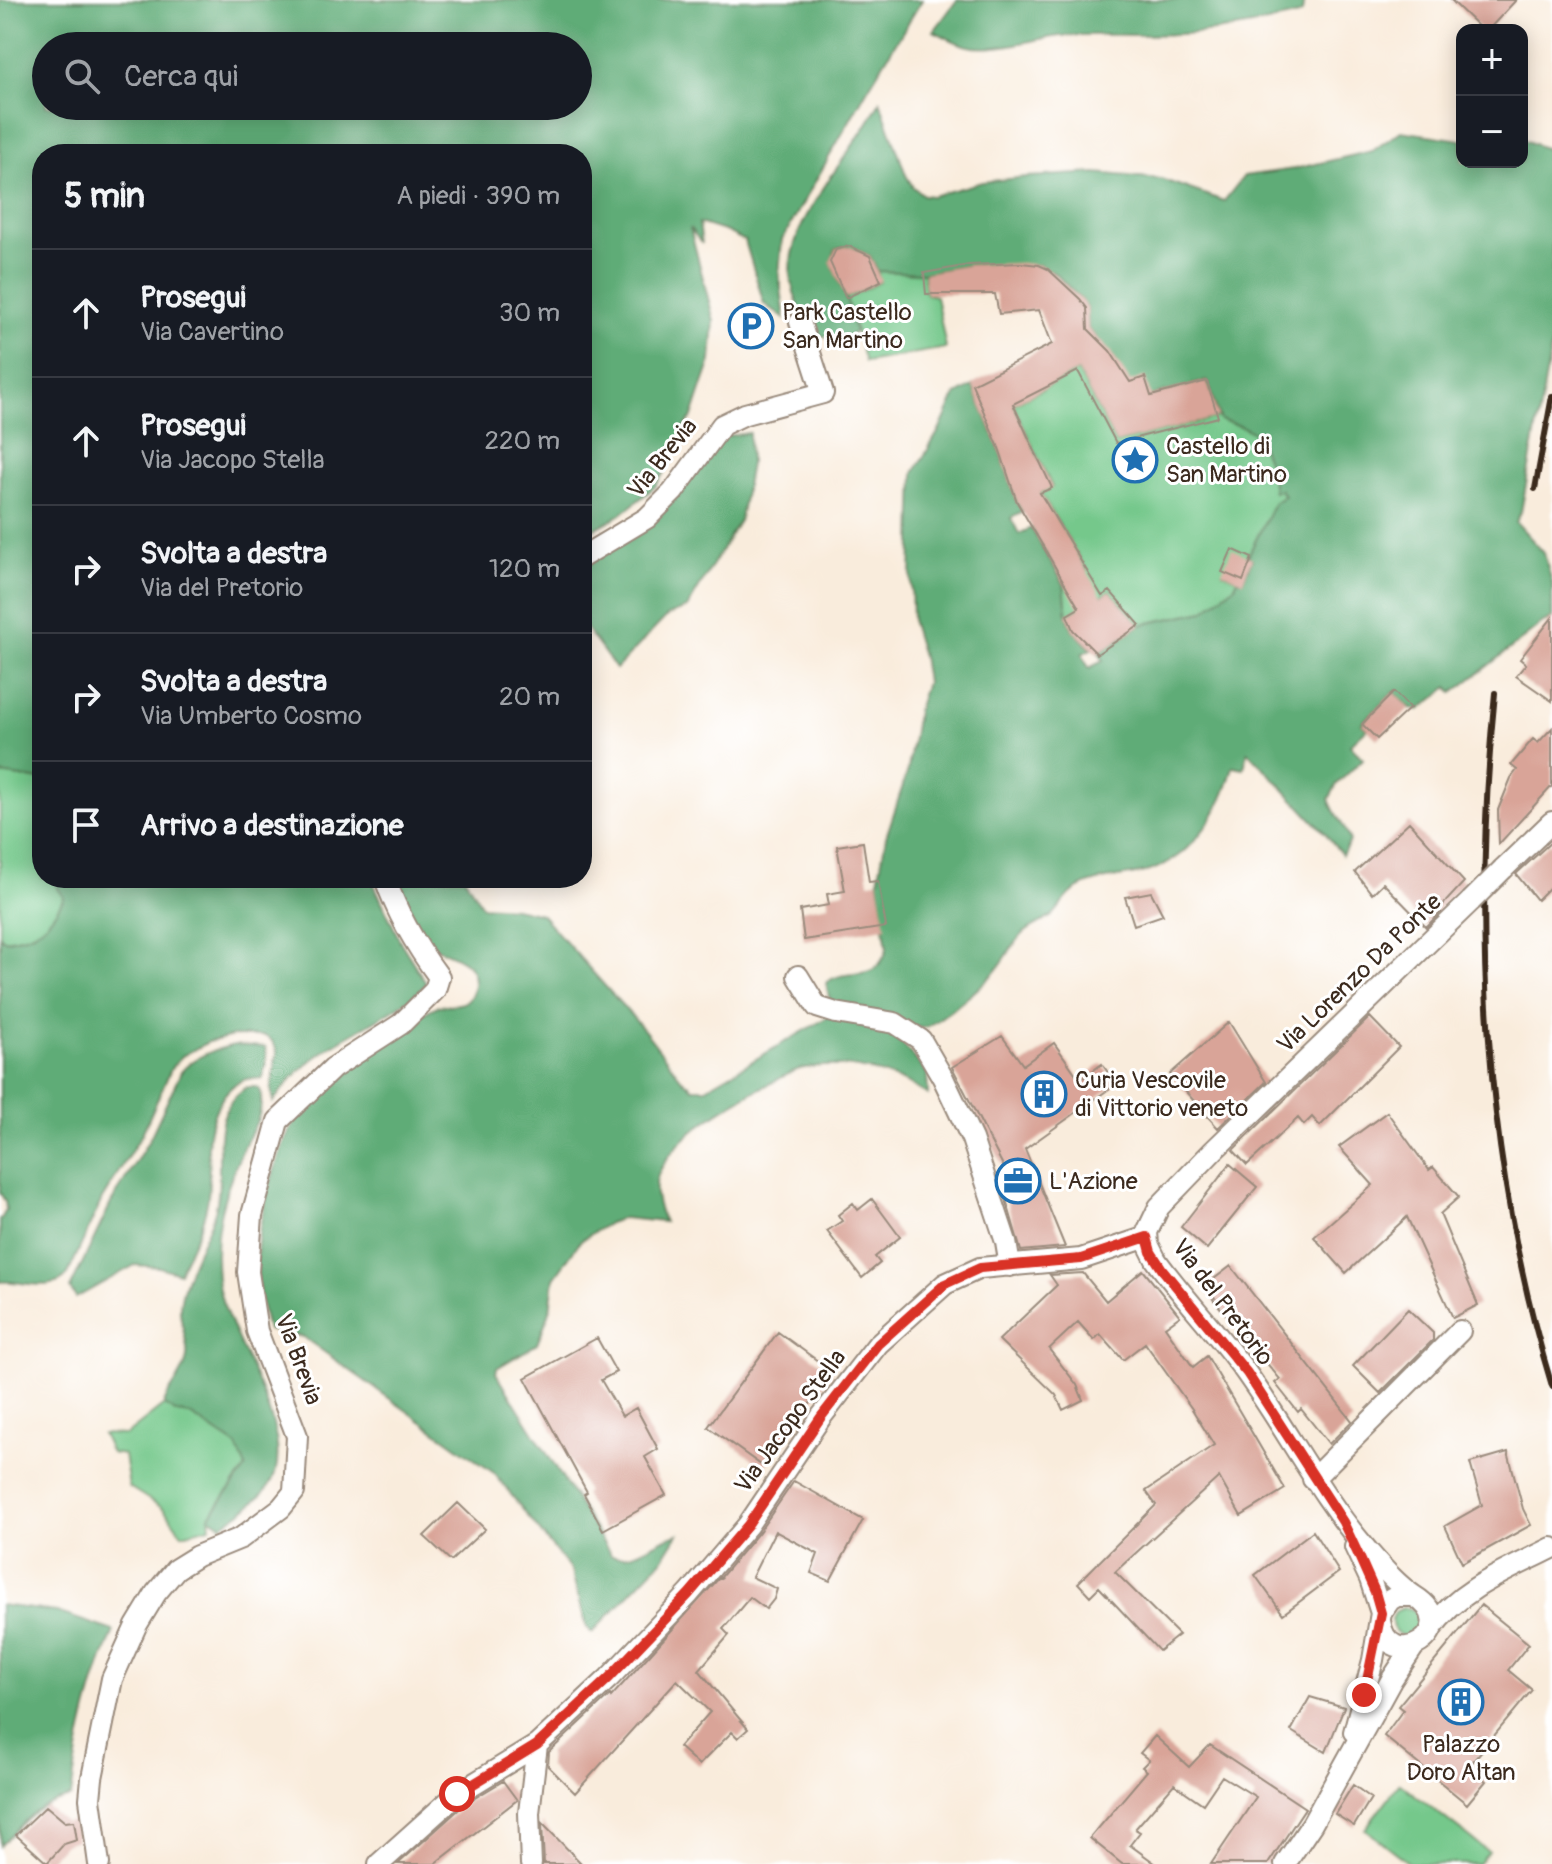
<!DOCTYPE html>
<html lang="it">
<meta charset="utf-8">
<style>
:root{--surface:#171b24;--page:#242831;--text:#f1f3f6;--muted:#9ea1a6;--line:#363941}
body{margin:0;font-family:Pangolin,sans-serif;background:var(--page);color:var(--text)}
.controls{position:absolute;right:24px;top:24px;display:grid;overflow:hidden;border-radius:16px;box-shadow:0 4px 20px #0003}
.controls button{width:72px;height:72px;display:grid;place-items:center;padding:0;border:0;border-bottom:2px solid var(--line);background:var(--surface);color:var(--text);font:40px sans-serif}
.stop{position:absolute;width:24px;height:24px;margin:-18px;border:6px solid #d93025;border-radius:50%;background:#fff}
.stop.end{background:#d93025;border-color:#fff;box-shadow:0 2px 8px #0008}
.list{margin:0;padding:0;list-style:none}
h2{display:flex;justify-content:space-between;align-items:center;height:104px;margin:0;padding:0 32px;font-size:34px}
h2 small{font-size:26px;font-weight:400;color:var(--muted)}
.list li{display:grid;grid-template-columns:52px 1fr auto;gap:24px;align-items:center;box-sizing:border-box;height:128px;padding:0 32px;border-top:2px solid var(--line)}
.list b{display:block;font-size:30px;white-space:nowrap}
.list p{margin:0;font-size:26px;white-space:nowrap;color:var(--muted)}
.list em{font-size:26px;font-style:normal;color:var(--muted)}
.icon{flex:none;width:44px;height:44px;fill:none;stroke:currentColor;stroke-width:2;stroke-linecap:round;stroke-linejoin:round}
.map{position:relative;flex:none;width:1552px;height:1864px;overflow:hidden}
.search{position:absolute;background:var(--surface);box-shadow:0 4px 20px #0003;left:32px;top:32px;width:560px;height:88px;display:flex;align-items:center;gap:20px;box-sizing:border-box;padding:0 28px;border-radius:44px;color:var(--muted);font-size:30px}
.panel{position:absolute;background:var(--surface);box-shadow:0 4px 20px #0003;left:32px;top:144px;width:560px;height:744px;border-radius:32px}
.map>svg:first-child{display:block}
.green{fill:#74c88b;stroke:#587954;stroke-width:2}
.forest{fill:#5fac77;stroke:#4d6b4a;stroke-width:2;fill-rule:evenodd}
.building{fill:#d9a498}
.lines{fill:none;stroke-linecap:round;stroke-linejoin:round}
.minor-casing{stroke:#9a8b7d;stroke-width:24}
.minor{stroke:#fff;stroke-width:20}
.rail{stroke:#3b2a1e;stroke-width:6}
.minor-bridge-casing{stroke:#9a8b7d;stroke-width:24;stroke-linecap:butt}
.minor-bridge{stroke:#fff;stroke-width:20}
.route{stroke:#d93025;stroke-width:10}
.labels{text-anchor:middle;stroke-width:6;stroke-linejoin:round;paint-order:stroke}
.poi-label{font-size:24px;fill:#3b2a1e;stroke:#fff;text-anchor:start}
.street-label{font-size:24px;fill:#3b2a1e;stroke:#fff}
</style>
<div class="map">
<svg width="1552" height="1864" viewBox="0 0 1552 1864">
<rect width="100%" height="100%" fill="#fff"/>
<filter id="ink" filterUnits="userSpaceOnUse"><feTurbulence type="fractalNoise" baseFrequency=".0125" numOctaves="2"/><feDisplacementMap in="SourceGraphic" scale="16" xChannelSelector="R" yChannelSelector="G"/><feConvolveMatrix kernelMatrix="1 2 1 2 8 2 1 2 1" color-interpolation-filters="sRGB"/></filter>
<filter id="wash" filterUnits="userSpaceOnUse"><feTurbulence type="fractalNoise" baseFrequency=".006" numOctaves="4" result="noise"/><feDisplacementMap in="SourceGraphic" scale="32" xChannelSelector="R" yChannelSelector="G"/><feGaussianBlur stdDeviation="1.8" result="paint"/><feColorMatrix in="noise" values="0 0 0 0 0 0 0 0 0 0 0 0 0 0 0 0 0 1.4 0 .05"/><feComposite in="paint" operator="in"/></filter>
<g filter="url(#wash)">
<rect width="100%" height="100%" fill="#f9ecdc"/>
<path class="green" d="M877 271 924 273 926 294 936 296 946 348 865 362 846 298 880 282Z
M1078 371 1116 443 1218 417 1220 420 1241 426 1257 435 1271 471 1274 491 1280 489 1284 497 1274 503 1248 556 1223 572 1238 579 1235 586 1204 611 1140 625 1110 591 1067 615 1064 584 1087 571 1040 493 1052 487 1013 404Z
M0 774 42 780V878H52L64 898C48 926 37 937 3 940L0 935Z
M164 1405 177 1413 190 1415 238 1446 246 1468 209 1517 210 1527 182 1534 164 1509 129 1487 124 1455 111 1453 102 1434 126 1435Z
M1392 1622a14 14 0 1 1 28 0a14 14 0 1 1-28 0Z
M1400 1783 1488 1852 1478 1864H1410L1365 1829Z"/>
<path class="forest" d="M0 0H922L867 90 782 240 779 273 785 319 764 304 745 241 727 232 699 223 702 244 690 228 714 321 711 361 703 384 692 417 682 431 669 464 656 486 620 515 582 536V154H42V780L0 774ZM46 46H578V106H46Z
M957 0H1304L1302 13 1299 15C1265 23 1230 30 1195 33 1150 37 1105 33 1060 36 1033 39 993 52 968 46 957 44 944 36 934 31Z
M880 101 906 175 913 187 923 195 932 196 982 182 1026 177 1096 173 1161 179 1224 201 1244 176 1294 169 1372 151 1401 131 1462 140V162H1522V139L1552 151V343L1521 512 1516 522 1544 553 1552 583V619L1543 623 1453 693 1449 687 1419 710 1410 708 1394 692 1362 723 1367 729 1350 745 1363 759 1337 784 1329 799C1334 814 1345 826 1350 841L1342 855 1326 834 1248 751 1244 768 1233 766C1223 809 1193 857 1149 871 1125 878 1093 877 1073 892 1065 898 1060 908 1053 915 1043 923 1031 926 1022 935 1011 947 1004 962 993 974 973 995 951 1011 927 1027L920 1028 830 1002 826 983C848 965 876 986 887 949L878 881 886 837 908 770 917 711 926 682 922 656 912 623 911 577 914 473 940 429 955 396 973 386 999 448 1017 502 1023 512 1011 518 1019 534 1031 528 1064 584 1067 615 1073 630 1091 649 1082 654 1089 668 1103 661 1099 653 1140 625 1204 611 1235 586 1238 579 1243 580 1252 559 1248 556 1274 503 1284 496 1280 489 1274 492 1271 471 1257 435 1241 426 1220 420 1207 381 1151 396 1126 384C1119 360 1105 346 1088 329L1087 308 1080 299 1056 274 1039 265H969L924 273 877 271 870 256 849 246 836 249 831 262 846 298 855 332C844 340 832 338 820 335 806 331 802 320 799 308 796 297 790 284 790 272 790 215 856 151 880 101Z
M749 433 750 464 740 519 687 608 668 615 616 669 582 623V571L658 511 720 437Z
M52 878H152L180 885 183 878H371L401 943 426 983C415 1002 350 1033 327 1049 306 1063 288 1081 273 1102L271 1087 277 1052 272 1041 265 1036H233L208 1042 182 1056 172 1067 142 1134 102 1199 68 1274C56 1294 21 1280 0 1282V1221L6 1210 5 1201 0 1193V936L4 940C37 937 48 926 64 898Z
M394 878H465L482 906 515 908 541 914 644 1030 681 1078 693 1088H706L828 1017 875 1026 900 1041 927 1073 928 1095C893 1072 847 1061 805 1068 795 1069 785 1076 777 1080 737 1099 676 1132 658 1175 652 1190 658 1208 664 1222L623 1218 609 1223 581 1240 554 1278 550 1311 537 1344 497 1368 496 1373 611 1555C633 1562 656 1539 678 1534L662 1560 592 1633 587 1628 571 1571 494 1473 303 1337 267 1330C252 1273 254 1237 271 1181 276 1165 281 1145 290 1130 309 1096 346 1069 377 1046 389 1037 426 1010 438 1006 452 1003 472 1010 474 984 475 958 449 956 433 946 412 933 403 899 394 878Z
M234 1045 265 1047C269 1057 265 1069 262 1079 226 1072 208 1117 208 1147 208 1167 211 1183 207 1203 203 1227 188 1251 179 1273L159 1267 135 1265 76 1298 70 1289 111 1203 150 1138 181 1072C194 1056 214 1050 234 1045Z
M247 1087H255L260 1090C266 1116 250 1131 241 1153 233 1171 226 1191 221 1211 216 1232 215 1255 217 1278 222 1333 304 1435 269 1486 257 1502 239 1514 222 1525L209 1517 246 1468 237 1446 190 1415 177 1413 164 1405C166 1391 181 1381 186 1362 191 1344 179 1325 180 1307 183 1274 203 1244 214 1214 228 1174 203 1113 247 1087Z
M0 1605 57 1612 114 1631C91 1683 78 1741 71 1797 34 1805 25 1821 0 1846Z"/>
<g id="blocks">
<path class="building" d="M1451 0H1516L1488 30H1482Z
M849 246 870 256 881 281 846 298 830 262 836 249Z
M1021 263 1039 265 1048 269 1080 299 1087 308 1088 329 1110 351 1130 382 1145 377 1151 396 1207 381 1218 417 1116 443 1078 371 1013 404 1052 488 1040 493 1102 596 1110 591 1140 625 1097 654 1073 630 1067 615 1079 608 1017 502 999 448 972 384 1052 344 1039 310 999 314 995 294H926L924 273 969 265Z
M1232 549 1252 558 1243 581 1222 572Z
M1552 618V701L1516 676 1526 664 1520 659Z
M1394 692 1410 708 1377 739 1362 724Z
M1552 728V786L1499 844 1498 810 1511 778 1517 770 1511 765 1533 739 1538 743Z
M1409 822 1464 882 1439 909 1441 912 1426 927 1383 883 1372 894 1355 872Z
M1552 841V885L1537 900 1516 874Z
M863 842 869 882 878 881 886 927 804 940 800 910 829 905 827 894 845 891 837 846Z
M1151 892 1163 915 1134 925 1125 897Z
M1370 1017 1399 1047 1320 1126 1312 1117 1304 1125 1298 1118 1247 1165 1233 1150Z
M1229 1022 1266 1082 1218 1128 1170 1074Z
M1002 1036 1023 1065 1054 1043 1080 1080 1102 1064 1116 1084 1025 1149 1065 1247 1021 1251 1001 1182 1010 1179 952 1067Z
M1387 1112 1429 1170 1433 1167 1459 1197 1440 1214 1478 1305 1453 1318 1407 1217 1346 1273 1314 1237 1373 1185 1339 1147Z
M1230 1164 1257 1187 1207 1249 1181 1227Z
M872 1199 900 1237 875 1257 880 1263 862 1278 827 1231 842 1221 838 1215 853 1203 858 1210Z
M1231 1266 1352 1421 1329 1444 1301 1409 1298 1412 1275 1383 1280 1379 1213 1299 1215 1298 1206 1285Z
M1143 1270 1180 1316 1165 1327 1193 1367 1207 1356 1285 1489 1241 1516 1219 1477 1115 1572 1179 1635 1159 1651 1099 1587 1090 1596 1078 1583 1156 1505 1146 1491 1214 1445 1192 1409 1145 1343 1123 1360 1100 1334 1094 1340 1078 1322 1049 1349 1077 1385 1083 1400 1063 1410 1056 1395 999 1340 1057 1285 1050 1275 1083 1273 1106 1301Z
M1408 1309 1433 1333V1340L1380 1393 1353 1366Z
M778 1332 833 1372 764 1467 708 1427Z
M597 1338 616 1372 601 1380 622 1416 636 1408 658 1449 645 1457 666 1495 603 1530 584 1494 587 1492 525 1378Z
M1508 1452 1523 1509 1531 1525 1462 1563 1445 1526 1482 1505 1470 1463Z
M794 1481 863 1520 830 1581 811 1573 818 1554 775 1531 752 1577 777 1589 774 1599 766 1609 750 1597 723 1629 729 1635 699 1670 748 1729 738 1738 732 1732 699 1765 679 1747 710 1712 677 1680 575 1793 548 1766 549 1752 610 1695 611 1697 720 1577 722 1579 721 1577 759 1532Z
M458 1503 485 1529 451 1561 424 1536Z
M1313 1531 1339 1572 1283 1614 1255 1575Z
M1481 1605 1529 1644 1508 1670 1532 1690 1469 1766 1486 1781 1467 1804 1384 1736 1403 1710 1398 1706Z
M1310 1697 1344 1707 1326 1752 1291 1731Z
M1155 1736 1189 1767 1210 1745 1305 1808 1268 1864H1211L1256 1797 1222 1776 1203 1804 1174 1784 1135 1829 1140 1832 1130 1845 1156 1864H1122L1090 1838 1147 1771 1142 1767 1149 1760 1140 1753Z
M503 1781 517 1800 435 1864H398L465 1804Z
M1353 1785 1371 1798 1354 1826 1335 1814Z
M46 1806 65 1822 74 1821 77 1840 64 1844 47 1863 16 1835Z
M542 1823 582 1864H544Z"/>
</g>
</g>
<g filter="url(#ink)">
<use href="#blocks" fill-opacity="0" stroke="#9a8b7d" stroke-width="2"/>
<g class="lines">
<g class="minor-casing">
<path id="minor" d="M582 557 647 518 673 492 722 425 745 414 823 393 800 322
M1503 869 1552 822
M798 976 817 1007 836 1013 895 1023 921 1040 943 1078 972 1139 1006 1242 1010 1266
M1313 1479 1460 1331
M1355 1547 1370 1579 1381 1613
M1380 1621C1388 1678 1468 1629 1414 1596 1396 1584 1381 1566 1367 1550 1320 1495 1288 1432 1247 1374 1219 1334 1184 1299 1156 1260L1148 1244 1147 1232 1159 1207 1213 1151 1471 901
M1431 1629C1460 1588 1509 1570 1552 1548
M1354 1732 1373 1660 1381 1613 1390 1600 1397 1596H1414
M99 1864 90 1799 92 1778 112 1679 136 1626 156 1593 176 1569 197 1556 241 1538 281 1508 294 1492 297 1436 257 1331 248 1272 252 1215 278 1121 333 1068 401 1024 435 990 439 977C416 946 397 914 385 878
M379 1864 457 1794 537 1745 609 1678 689 1594 748 1525 821 1417 878 1344 945 1284 980 1268 1081 1259 1147 1237
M531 1864 529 1813 537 1745
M1285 1864 1312 1824 1392 1679 1414 1646"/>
</g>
<use href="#minor" class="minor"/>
<path class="rail" d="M1535 489 1552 396
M1495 693C1472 924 1484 1162 1552 1386"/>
<g class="minor-bridge-casing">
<path id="minor-bridge" d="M1471 901 1503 869"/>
</g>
<use href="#minor-bridge" class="minor-bridge"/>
</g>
</g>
<g class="lines" filter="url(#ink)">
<path class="route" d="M457 1794 537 1745 609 1678 689 1594 748 1525 821 1417 878 1344 945 1284 980 1268 1081 1259 1147 1237 1151 1252 1162 1269 1247 1373 1343 1522 1359 1556 1375 1592 1381 1613 1364 1695"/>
</g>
<defs>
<g id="parking-ring" transform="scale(2.3)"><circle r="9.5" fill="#fff" stroke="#1f6fb2" stroke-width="1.5"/><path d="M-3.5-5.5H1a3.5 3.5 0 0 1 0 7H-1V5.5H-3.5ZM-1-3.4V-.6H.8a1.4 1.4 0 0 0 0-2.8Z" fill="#1f6fb2"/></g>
<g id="sight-ring" transform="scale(2.3)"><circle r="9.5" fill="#fff" stroke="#1f6fb2" stroke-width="1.5"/><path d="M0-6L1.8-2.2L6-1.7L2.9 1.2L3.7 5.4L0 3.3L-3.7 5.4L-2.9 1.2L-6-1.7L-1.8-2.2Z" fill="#1f6fb2"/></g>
<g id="building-ring" transform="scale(2.3)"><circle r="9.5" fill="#fff" stroke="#1f6fb2" stroke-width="1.5"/><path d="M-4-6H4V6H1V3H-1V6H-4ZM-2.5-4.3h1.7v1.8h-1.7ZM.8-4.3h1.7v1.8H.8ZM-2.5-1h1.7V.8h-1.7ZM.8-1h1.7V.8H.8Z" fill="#1f6fb2"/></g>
<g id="office-ring" transform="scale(2.3)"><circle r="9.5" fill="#fff" stroke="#1f6fb2" stroke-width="1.5"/><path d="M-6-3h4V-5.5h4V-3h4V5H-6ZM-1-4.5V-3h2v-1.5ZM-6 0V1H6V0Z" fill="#1f6fb2"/></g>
</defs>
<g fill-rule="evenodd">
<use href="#parking-ring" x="751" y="326"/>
<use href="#sight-ring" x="1135" y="460"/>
<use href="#building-ring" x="1044" y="1094"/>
<use href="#office-ring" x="1018" y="1181"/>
<use href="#building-ring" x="1461" y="1702"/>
</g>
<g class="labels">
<g class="poi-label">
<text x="782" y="320">Park Castello<tspan x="782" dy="28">San Martino</tspan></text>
<text x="1166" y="454">Castello di<tspan x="1166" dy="28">San Martino</tspan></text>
<text x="1075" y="1088">Curia Vescovile<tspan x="1075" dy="28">di Vittorio veneto</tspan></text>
<text x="1049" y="1189">L'Azione</text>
<text x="1461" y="1752" text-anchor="middle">Palazzo<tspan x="1461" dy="28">Doro Altan</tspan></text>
</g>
<g class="street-label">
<text transform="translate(662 458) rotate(-51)" y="8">Via Brevia</text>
<text transform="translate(1359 973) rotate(-44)" y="8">Via Lorenzo Da Ponte</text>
<text transform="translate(1223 1302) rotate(53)" y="8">Via del Pretorio</text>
<text transform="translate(299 1359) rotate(70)" y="8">Via Brevia</text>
<text transform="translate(790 1421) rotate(-54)" y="8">Via Jacopo Stella</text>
</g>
</g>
</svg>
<div class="controls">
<button>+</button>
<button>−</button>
</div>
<div class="stop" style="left:457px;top:1794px"></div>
<div class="stop end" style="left:1364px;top:1695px"></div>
<div class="search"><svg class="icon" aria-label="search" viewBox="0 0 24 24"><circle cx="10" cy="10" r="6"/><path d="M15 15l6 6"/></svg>Cerca qui</div>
<section class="panel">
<h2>5 min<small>A piedi · 390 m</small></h2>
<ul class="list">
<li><svg class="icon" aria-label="ahead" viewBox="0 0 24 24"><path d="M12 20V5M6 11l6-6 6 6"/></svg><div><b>Prosegui</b><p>Via Cavertino</p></div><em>30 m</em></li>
<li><svg class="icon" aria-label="ahead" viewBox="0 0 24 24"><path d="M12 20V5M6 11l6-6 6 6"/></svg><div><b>Prosegui</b><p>Via Jacopo Stella</p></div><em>220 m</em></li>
<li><svg class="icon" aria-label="right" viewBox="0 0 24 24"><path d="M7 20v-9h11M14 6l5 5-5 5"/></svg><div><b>Svolta a destra</b><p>Via del Pretorio</p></div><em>120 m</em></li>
<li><svg class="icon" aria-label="right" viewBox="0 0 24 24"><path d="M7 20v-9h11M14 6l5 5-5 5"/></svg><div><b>Svolta a destra</b><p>Via Umberto Cosmo</p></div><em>20 m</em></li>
<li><svg class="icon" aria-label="arrive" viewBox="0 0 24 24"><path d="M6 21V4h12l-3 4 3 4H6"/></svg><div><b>Arrivo a destinazione</b></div></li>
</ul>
</section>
</div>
